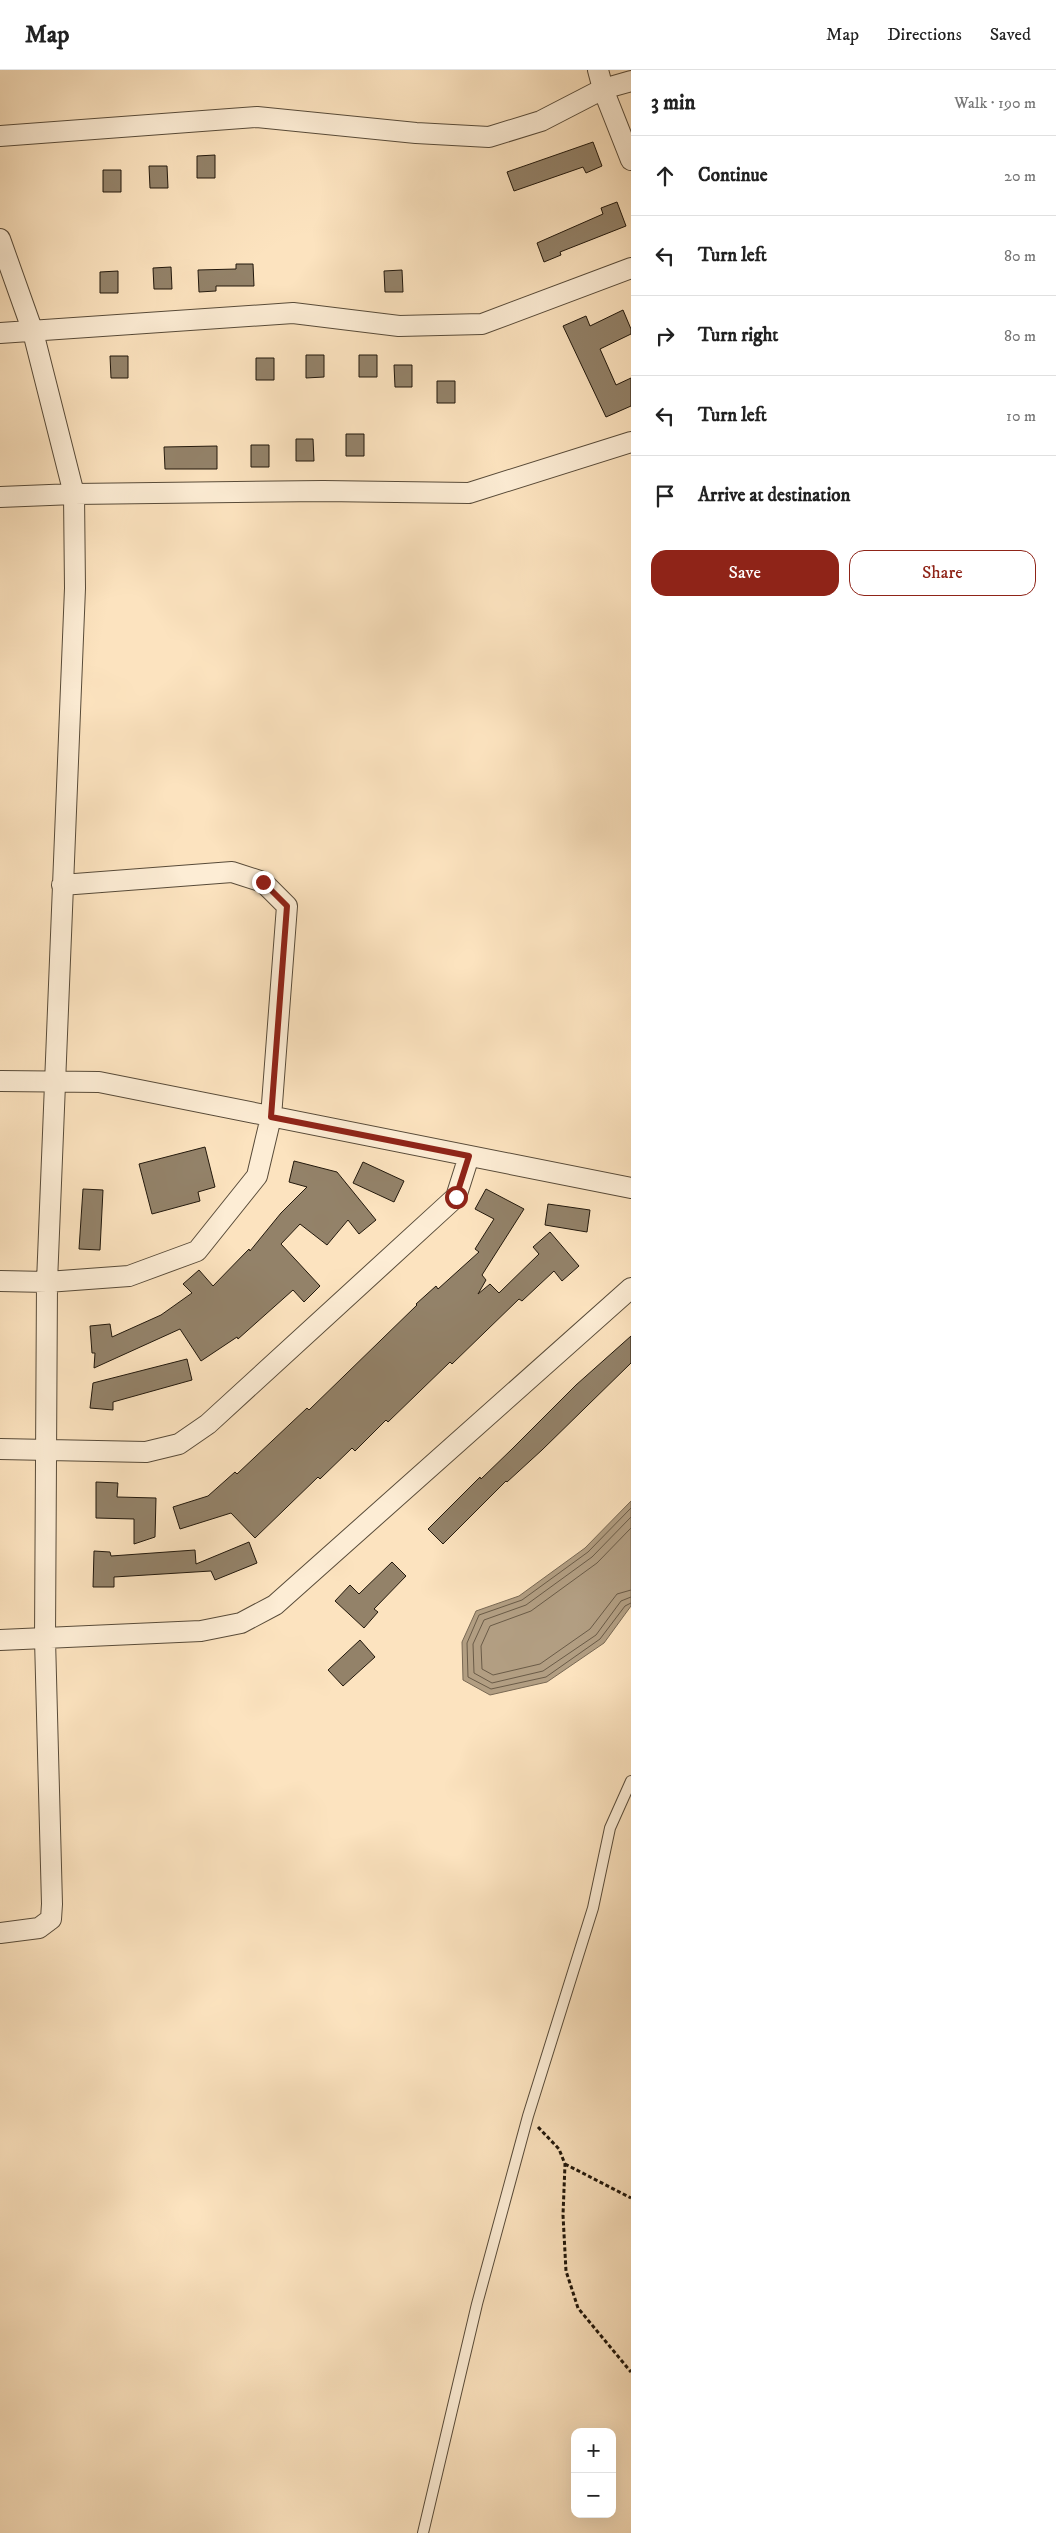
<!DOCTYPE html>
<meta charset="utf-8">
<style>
:root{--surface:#fff;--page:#f2f2f2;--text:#222;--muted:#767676;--line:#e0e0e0;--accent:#8f2418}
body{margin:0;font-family:"IM FELL DW Pica",serif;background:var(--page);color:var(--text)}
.controls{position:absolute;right:15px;bottom:15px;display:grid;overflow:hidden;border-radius:10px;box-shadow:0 5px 20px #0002}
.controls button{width:45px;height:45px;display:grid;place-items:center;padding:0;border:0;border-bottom:1px solid var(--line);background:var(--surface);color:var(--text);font:25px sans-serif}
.stop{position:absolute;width:15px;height:15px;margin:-11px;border:4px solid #8f2418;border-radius:50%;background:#fff}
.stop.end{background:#8f2418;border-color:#fff;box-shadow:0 1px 5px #0008}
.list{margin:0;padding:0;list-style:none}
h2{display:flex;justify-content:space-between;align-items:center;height:65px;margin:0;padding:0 20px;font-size:21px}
h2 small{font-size:16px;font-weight:400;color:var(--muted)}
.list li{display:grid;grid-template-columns:32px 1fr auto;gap:15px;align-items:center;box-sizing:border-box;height:80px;padding:0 20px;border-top:1px solid var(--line)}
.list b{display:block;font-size:19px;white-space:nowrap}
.list em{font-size:16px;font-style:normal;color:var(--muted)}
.actions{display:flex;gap:10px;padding:15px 20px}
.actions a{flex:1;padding:11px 0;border:1px solid var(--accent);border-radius:15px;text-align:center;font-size:18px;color:var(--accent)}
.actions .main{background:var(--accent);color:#fff}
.icon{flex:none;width:28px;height:28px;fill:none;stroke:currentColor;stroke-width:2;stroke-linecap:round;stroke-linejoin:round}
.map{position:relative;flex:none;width:631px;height:2463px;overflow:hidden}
header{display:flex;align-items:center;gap:30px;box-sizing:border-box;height:70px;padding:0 25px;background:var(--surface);border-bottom:1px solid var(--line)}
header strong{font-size:24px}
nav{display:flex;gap:28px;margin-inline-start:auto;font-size:18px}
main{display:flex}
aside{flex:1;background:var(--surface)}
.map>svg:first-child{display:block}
.water{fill:#b29e82;stroke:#786853}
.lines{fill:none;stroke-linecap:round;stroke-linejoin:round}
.shore{stroke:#6a5b47;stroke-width:1}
.building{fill:#938269;stroke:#22180c}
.service-casing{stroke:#584b39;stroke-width:12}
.minor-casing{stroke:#584b39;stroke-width:22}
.path{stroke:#22180c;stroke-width:3;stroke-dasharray:4 2.5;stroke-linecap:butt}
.service{stroke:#fdedd5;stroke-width:10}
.minor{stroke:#fdedd5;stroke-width:20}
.route{stroke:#8f2418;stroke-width:6}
</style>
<header>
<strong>Map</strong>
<nav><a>Map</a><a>Directions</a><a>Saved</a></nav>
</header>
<main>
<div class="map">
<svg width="631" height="2463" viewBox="0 0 631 2463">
<rect width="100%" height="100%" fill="#fce3bf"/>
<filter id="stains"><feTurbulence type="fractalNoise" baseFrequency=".004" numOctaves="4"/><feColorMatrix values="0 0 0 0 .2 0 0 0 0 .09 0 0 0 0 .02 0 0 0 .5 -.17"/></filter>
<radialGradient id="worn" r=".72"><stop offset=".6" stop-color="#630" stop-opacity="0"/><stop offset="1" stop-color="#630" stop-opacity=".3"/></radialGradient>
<path class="water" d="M631 1431V1536L604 1573 547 1612 490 1625 463 1610 462 1572 476 1541 519 1526 585 1478Z"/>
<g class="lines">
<path class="shore" d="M631 1438 588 1482 522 1530 479 1545 467 1573 468 1607 491 1619 546 1607 600 1569 625 1536 631 1533
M631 1447 592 1487 526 1535 484 1550 473 1574 474 1603 492 1613 543 1601 596 1565 621 1531 631 1527
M631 1458 597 1493 531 1541 490 1556 481 1576 482 1599 493 1605 540 1594 590 1559 617 1524 631 1520"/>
</g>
<path class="building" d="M593 72 602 96 586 103 583 97 514 121 507 102Z
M215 85V108H197V86Z
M149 96H167L168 118H150Z
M103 100H121V122H103Z
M617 132 626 156 560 182 561 185 544 192 537 173 603 144 601 138Z
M236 194H253L254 216H216V221L199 222 198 200 236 199Z
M171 197 172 219H154L153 198Z
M402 200 403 222H385L384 201Z
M118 201V223H100V202Z
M623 240 631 259V264L600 279 616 315 631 308V336L606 347 563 256 586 246 590 256Z
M306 285H324V307L306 308Z
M359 285H377V307H359Z
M110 286H128V308H111Z
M256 288H274V310H256Z
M394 295H412V317H395Z
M437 311H455V333H437Z
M346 364H364V386H346Z
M296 369H313L314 391H296Z
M251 375H269V397H251Z
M217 376V399H165L164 377Z
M205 1077 215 1117 198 1122 200 1131 152 1144 139 1094Z
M294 1091 337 1102 376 1150 359 1164 348 1150 327 1175 300 1154 281 1174 320 1216 304 1232 293 1220 238 1269 237 1267 201 1291 180 1259 94 1298 95 1283H92L90 1256 110 1254 112 1267 161 1245 192 1223 183 1214 199 1200 213 1216 249 1179 250 1181 281 1143 307 1117 289 1112Z
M363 1092 404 1111 394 1132 353 1113Z
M83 1119 103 1120 100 1180 79 1179Z
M486 1119 524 1139 482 1205 486 1210 478 1224 490 1214 499 1223 539 1184 533 1177 550 1162 579 1196 562 1211 554 1201 522 1231 519 1229 452 1294 450 1292 388 1352 386 1350 355 1381 352 1378 320 1409 318 1407 255 1468 231 1443 180 1459 173 1437 208 1426 235 1402 237 1404 307 1338 309 1340 417 1235 416 1234 436 1216 438 1219 479 1182 475 1179 494 1149 475 1139Z
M548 1134 590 1140 587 1162 545 1155Z
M631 1266V1293L542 1380 507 1412 506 1411 443 1474 428 1459 480 1407 481 1409 512 1379 576 1315Z
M187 1289 192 1310 113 1332V1340L90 1338 93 1313Z
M96 1412 118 1413 117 1427 156 1428 155 1467 134 1474V1449L96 1448Z
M249 1472 257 1493 215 1510 211 1501 114 1507V1517H93L94 1481 110 1482 111 1486 195 1480 196 1494Z
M392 1492 406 1506 374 1539 378 1542 364 1558 335 1531 350 1515 359 1524Z
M360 1570 375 1587 343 1616 328 1600Z"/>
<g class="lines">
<g class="service-casing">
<path id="service" d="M423 2463 477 2234 528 2046 593 1838 610 1758 631 1711"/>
</g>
<g class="minor-casing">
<path id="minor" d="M598 0 603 19 631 90
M0 66 257 47 416 63 489 67 541 51 603 19 631 11
M0 169 33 262 74 424 75 518 47 1212 45 1569 52 1834 51 1849 39 1858 0 1863
M0 263 293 243 399 256 482 254 631 198
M0 427 74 424 323 421 469 423 631 372
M0 1011 99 1012 631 1118
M0 1211 47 1212 129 1206 197 1181 257 1106 271 1047 287 836 263 812 232 802 62 815
M0 1379 146 1382 179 1374 208 1354 456 1127 469 1086
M0 1570 201 1561 241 1553 275 1535 631 1218"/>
</g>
<path class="path" d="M538 2057 559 2079 565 2094 563 2145 566 2201 578 2238 631 2302
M565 2094 631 2128"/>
<use href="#service" class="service"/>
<use href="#minor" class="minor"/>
</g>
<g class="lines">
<path class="route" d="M263 812 287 836 271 1047 469 1086 456 1127"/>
</g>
<rect width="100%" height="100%" filter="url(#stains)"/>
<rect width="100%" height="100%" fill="url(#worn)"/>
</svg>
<div class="controls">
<button>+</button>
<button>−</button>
</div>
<div class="stop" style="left:456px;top:1127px"></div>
<div class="stop end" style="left:263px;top:812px"></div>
</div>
<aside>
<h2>3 min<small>Walk · 190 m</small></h2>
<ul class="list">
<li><svg class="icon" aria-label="ahead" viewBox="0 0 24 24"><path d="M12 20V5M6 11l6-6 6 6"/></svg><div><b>Continue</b></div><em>20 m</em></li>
<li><svg class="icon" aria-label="left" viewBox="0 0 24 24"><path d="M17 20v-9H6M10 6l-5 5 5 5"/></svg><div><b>Turn left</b></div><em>80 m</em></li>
<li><svg class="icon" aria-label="right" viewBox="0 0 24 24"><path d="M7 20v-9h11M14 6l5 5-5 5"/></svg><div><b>Turn right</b></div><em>80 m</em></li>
<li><svg class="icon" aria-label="left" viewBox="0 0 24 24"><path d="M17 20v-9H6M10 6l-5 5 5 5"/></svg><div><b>Turn left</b></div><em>10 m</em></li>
<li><svg class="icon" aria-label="arrive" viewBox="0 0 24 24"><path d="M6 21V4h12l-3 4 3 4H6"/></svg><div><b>Arrive at destination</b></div></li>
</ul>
<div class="actions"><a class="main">Save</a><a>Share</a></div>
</aside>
</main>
